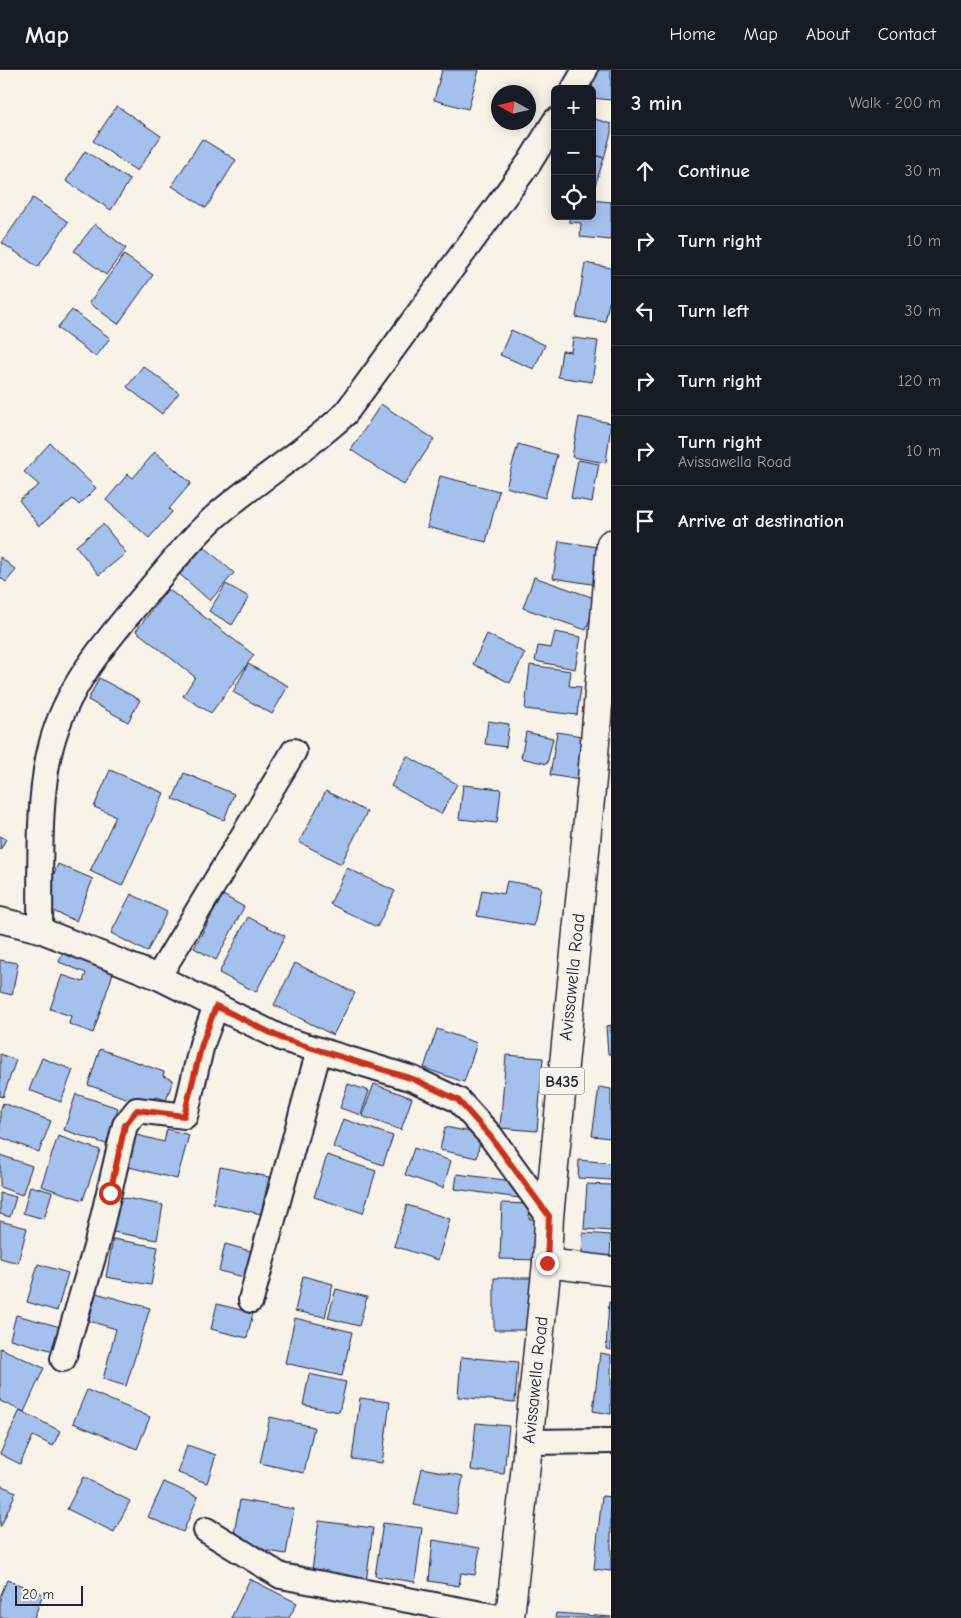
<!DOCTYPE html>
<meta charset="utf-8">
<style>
:root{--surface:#171b24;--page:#20242c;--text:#f1f3f6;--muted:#9ea1a6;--line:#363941}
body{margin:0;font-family:"Comic Neue",sans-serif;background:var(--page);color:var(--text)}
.controls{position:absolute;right:15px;top:15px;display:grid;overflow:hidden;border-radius:8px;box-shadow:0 2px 12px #0003}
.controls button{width:45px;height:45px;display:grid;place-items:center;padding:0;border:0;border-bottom:1px solid var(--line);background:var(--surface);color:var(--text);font:25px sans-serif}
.compass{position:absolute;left:491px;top:15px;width:45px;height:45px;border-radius:50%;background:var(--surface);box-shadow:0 2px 12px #0003;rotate:278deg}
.scale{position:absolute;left:15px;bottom:12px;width:68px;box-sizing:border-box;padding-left:5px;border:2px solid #22223b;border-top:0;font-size:14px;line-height:18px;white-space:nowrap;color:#22223b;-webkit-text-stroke:4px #f7f3e8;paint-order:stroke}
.stop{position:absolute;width:15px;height:15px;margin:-11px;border:4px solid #c8321e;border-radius:50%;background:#fff}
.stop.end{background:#c8321e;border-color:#fff;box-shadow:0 1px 5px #0008}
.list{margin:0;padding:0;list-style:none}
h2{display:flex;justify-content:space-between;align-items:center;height:65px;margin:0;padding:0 20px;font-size:21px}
h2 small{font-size:16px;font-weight:400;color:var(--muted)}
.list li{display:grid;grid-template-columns:32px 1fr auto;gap:15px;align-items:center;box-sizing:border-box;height:70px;padding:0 20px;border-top:1px solid var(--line)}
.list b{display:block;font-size:19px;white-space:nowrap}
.list p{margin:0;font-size:16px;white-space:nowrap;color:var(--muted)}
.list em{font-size:16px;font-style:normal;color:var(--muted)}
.icon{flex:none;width:28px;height:28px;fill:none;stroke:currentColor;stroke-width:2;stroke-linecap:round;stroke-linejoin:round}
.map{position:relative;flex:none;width:611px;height:1548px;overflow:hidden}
header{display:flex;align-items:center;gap:30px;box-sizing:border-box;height:70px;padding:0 25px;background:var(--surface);border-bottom:1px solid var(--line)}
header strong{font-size:24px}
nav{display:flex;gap:28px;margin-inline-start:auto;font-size:18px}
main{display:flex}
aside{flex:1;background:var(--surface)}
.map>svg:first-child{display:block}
.building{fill:#a6c0ed;stroke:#22223b}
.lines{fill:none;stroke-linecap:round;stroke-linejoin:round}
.minor-casing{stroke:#22223b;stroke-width:28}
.tertiary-casing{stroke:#22223b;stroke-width:31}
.primary-casing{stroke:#22223b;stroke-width:31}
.minor{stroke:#f7f3e8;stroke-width:24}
.tertiary{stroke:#f7f3e8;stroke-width:28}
.primary{stroke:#f7f3e8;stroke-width:28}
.route{stroke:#c8321e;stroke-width:6}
.labels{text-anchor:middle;stroke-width:4;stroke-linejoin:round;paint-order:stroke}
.shield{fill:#f7f3e8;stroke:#62616f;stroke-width:1}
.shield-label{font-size:16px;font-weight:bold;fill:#22223b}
.street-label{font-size:18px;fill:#22223b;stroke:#f7f3e8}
</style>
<header>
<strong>Map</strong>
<nav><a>Home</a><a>Map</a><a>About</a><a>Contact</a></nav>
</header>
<main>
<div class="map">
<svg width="611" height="1548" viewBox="0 0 611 1548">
<rect width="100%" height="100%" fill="#f7f3e8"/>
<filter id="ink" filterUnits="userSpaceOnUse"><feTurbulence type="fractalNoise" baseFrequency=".02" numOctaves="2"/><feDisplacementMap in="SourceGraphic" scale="10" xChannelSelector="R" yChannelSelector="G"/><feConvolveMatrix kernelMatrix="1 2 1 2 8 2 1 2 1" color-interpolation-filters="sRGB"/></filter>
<g filter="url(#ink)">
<path class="building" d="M442 0H479L468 39 434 30Z
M593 0H611V30L592 28Z
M117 36 161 66 137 101 93 71Z
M592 48 611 54V63L604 88 592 84Z
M202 69 236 90 206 138 172 116Z
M85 81 130 110 111 140 66 111Z
M592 84 604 88 593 122H592Z
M33 128 68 152 38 197 2 173Z
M592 130 611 132V170L580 167 581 153 569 152V146H592Z
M95 154 126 178 106 205 74 181Z
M124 185 153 205 118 254 89 233Z
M585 193 611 198V232H609L605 252 576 247Z
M72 240 110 268 96 287 57 258Z
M511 260 545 275 534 299 500 285Z
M573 268 598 271 592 312 558 307 562 281 571 282Z
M143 296 179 323 162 344 127 317Z
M381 334 434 369 404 415 351 380Z
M579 347 611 353 606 393 572 387Z
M50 373 96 418 79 435 73 429 39 456 19 430 39 415 24 402Z
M518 374 557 385 545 428 506 417Z
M155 382 191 413 169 439 172 442 149 468 106 430 128 404 133 408Z
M578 390 599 394 592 432 571 428Z
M440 406 499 421 486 472 427 457Z
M103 454 126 483 99 505 76 476Z
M559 471 604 478 598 515 553 508Z
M199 472 234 503 210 531 175 500Z
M0 487 16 500 6 512 0 507Z
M534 507 597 529 586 560 523 538Z
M226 514 249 527 232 555 209 541Z
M168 519 254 585 211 643 183 626 195 607 136 561Z
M555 562 581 567 575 599 535 591 538 576 551 578Z
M487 564 525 583 510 613 473 594Z
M248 594 288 616 272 644 233 622Z
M530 595 571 601 569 616 581 617 577 645 525 639Z
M99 608 140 630 128 652 88 630Z
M488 651 509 654 506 677 485 674Z
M526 662 553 668 547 694 521 688Z
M557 662 588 667 580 710 550 705Z
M407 686 457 714 441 744 391 716Z
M110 700 164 723 122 816 90 801 116 746 94 737Z
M184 703 234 724 224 750 173 729Z
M463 715 501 719 497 753 459 749Z
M326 721 367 742 341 794 299 772Z
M0 766 6 769 0 780Z
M58 794 93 809 76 851 41 836Z
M347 798 395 821 377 857 330 834Z
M507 811 541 817 534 856 477 846 482 820 504 824Z
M131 824 167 842 147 882 111 863Z
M223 825 244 837 216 890 194 878Z
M248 847 285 866 256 922 219 903Z
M66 875 115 897 93 963 69 954 71 946 50 939 62 905 83 912 86 903 59 892Z
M0 890 18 893 12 925 0 922Z
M295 893 355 923 333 965 274 935Z
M611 955V984H608L606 956Z
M437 959 477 973 464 1012 424 998Z
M100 979 164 1002 163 1006 173 1010 166 1030 156 1027 152 1037 88 1015Z
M0 984 16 990 3 1027 0 1026Z
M506 985 543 988 537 1061 500 1058Z
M42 988 73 1000 61 1032 29 1020Z
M348 1014 369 1021 361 1045 340 1038Z
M374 1014 412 1028 401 1060 362 1046Z
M599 1017 611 1019V1068L592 1066Z
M76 1024 118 1038 106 1074 64 1060Z
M3 1033 51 1051 39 1082 0 1067V1041Z
M343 1049 393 1066 383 1095 333 1077Z
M445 1057 481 1064 477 1088 440 1080Z
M167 1059 189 1065 177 1109 121 1095 129 1063 164 1072Z
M58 1066 100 1080 83 1130 41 1116Z
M414 1078 451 1091 443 1118 405 1105Z
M0 1085 32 1096 22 1125 0 1117Z
M327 1085 376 1101 363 1143 314 1127Z
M579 1090 611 1093V1110L578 1108Z
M220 1097 269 1107 261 1144 213 1133Z
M457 1104 521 1112 519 1128 455 1119Z
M587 1114 611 1115V1161L584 1159Z
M30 1116 52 1122 44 1149 23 1143Z
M0 1123 16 1127 10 1147 0 1144Z
M120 1127 163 1135 157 1170 113 1162Z
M502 1133 530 1134 529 1149H540L539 1190 500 1189Z
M407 1135 450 1149 438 1190 394 1176Z
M0 1151 27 1158 18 1193 0 1188Z
M583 1163 611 1165 610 1187 582 1185Z
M113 1169 158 1177 151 1215 106 1207Z
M225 1174 254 1182 248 1208 219 1201Z
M38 1194 68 1203 57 1241 27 1232Z
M303 1206 333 1214 325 1247 295 1241Z
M494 1208H539L538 1260H494Z
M336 1219 367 1227 359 1256 328 1248Z
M96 1223 150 1238 126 1316 103 1309 116 1259 89 1251Z
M609 1232H611V1280L606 1279Z
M217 1234 253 1243 247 1268 211 1259Z
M16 1245 68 1259 61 1283 10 1269Z
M295 1248 352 1262 342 1306 285 1293Z
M0 1278 44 1298 24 1342 0 1331Z
M600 1283 611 1285V1344L593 1341Z
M461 1287 518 1292 515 1332 458 1327Z
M309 1304 346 1312 339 1342 303 1335Z
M87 1320 150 1347 137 1379 73 1353Z
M360 1328 390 1332 382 1393 352 1389Z
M20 1340 60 1361 53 1376 33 1366 20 1394 0 1384Z
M270 1347 314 1357 304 1403 260 1393Z
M476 1353 509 1356 504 1404 471 1400Z
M187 1375 216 1385 207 1413 178 1403Z
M422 1398 463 1406 456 1444 414 1435Z
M83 1407 130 1431 114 1462 67 1439Z
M164 1412 198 1427 183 1462 148 1447Z
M0 1415 16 1422 1 1456H0Z
M602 1426 611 1427V1501L594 1499Z
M240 1430 294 1439 286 1484 232 1475Z
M319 1451 373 1458 366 1513 311 1507Z
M383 1453 422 1458 415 1512 375 1506Z
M433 1470 480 1478 475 1505 461 1503 459 1516 429 1511Z
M250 1509 297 1533 289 1548H231Z
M7 1510 43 1524 34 1548H0V1527Z
M556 1543 611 1547V1548H555Z"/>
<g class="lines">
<g class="minor-casing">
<path id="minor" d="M574 19 585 0
M0 850 40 860 158 907 283 969 413 1009 458 1030 490 1065 549 1147
M40 860C41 804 37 729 51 676 67 614 109 568 149 520 170 495 192 467 217 445 259 409 305 381 345 344L529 93 555 51
M158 907 294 681
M251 1230 319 980
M63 1289 96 1177 125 1055 137 1040 185 1046 202 974 216 936
M528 1372 611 1371
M206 1460 281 1506 503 1548"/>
</g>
<g class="tertiary-casing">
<path id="tertiary" d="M547 1193 611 1201"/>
</g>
<g class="primary-casing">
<path id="primary" d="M510 1548 547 1193 549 1147 592 709 611 474"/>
</g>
<use href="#minor" class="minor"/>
<use href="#tertiary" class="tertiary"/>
<use href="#primary" class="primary"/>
</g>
</g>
<g class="lines" filter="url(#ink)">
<path class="route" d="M110 1123 125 1055 137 1040 184 1046 202 974 216 936 283 969 413 1009 458 1030 490 1066 549 1146 547 1193"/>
</g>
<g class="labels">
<rect class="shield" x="539.5" y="997.5" width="45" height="27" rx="4"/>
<g class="shield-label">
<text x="562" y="1017">B435</text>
</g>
<g class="street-label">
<text transform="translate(572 907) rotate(-84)" y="6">Avissawella Road</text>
<text transform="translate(535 1310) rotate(-84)" y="6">Avissawella Road</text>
</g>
</g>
</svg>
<div class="controls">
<button>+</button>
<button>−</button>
<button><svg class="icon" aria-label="locate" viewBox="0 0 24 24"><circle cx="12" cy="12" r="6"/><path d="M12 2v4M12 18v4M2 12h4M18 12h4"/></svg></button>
</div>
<svg class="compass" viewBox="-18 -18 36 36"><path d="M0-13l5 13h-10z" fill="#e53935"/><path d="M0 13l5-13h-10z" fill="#9ea1a6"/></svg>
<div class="scale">20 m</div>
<div class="stop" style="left:110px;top:1123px"></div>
<div class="stop end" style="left:547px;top:1193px"></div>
</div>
<aside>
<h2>3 min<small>Walk · 200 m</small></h2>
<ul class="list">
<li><svg class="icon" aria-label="ahead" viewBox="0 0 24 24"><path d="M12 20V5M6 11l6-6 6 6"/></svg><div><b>Continue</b></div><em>30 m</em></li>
<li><svg class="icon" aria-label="right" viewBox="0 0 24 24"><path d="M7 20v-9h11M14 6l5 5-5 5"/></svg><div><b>Turn right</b></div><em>10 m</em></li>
<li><svg class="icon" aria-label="left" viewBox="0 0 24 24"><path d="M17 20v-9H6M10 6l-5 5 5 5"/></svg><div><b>Turn left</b></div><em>30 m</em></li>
<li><svg class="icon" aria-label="right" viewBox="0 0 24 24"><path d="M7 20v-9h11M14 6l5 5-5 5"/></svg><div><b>Turn right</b></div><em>120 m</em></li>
<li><svg class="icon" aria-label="right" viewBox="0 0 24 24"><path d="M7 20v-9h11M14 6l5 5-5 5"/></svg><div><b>Turn right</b><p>Avissawella Road</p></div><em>10 m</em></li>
<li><svg class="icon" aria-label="arrive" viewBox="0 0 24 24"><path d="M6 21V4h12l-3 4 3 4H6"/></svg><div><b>Arrive at destination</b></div></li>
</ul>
</aside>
</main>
